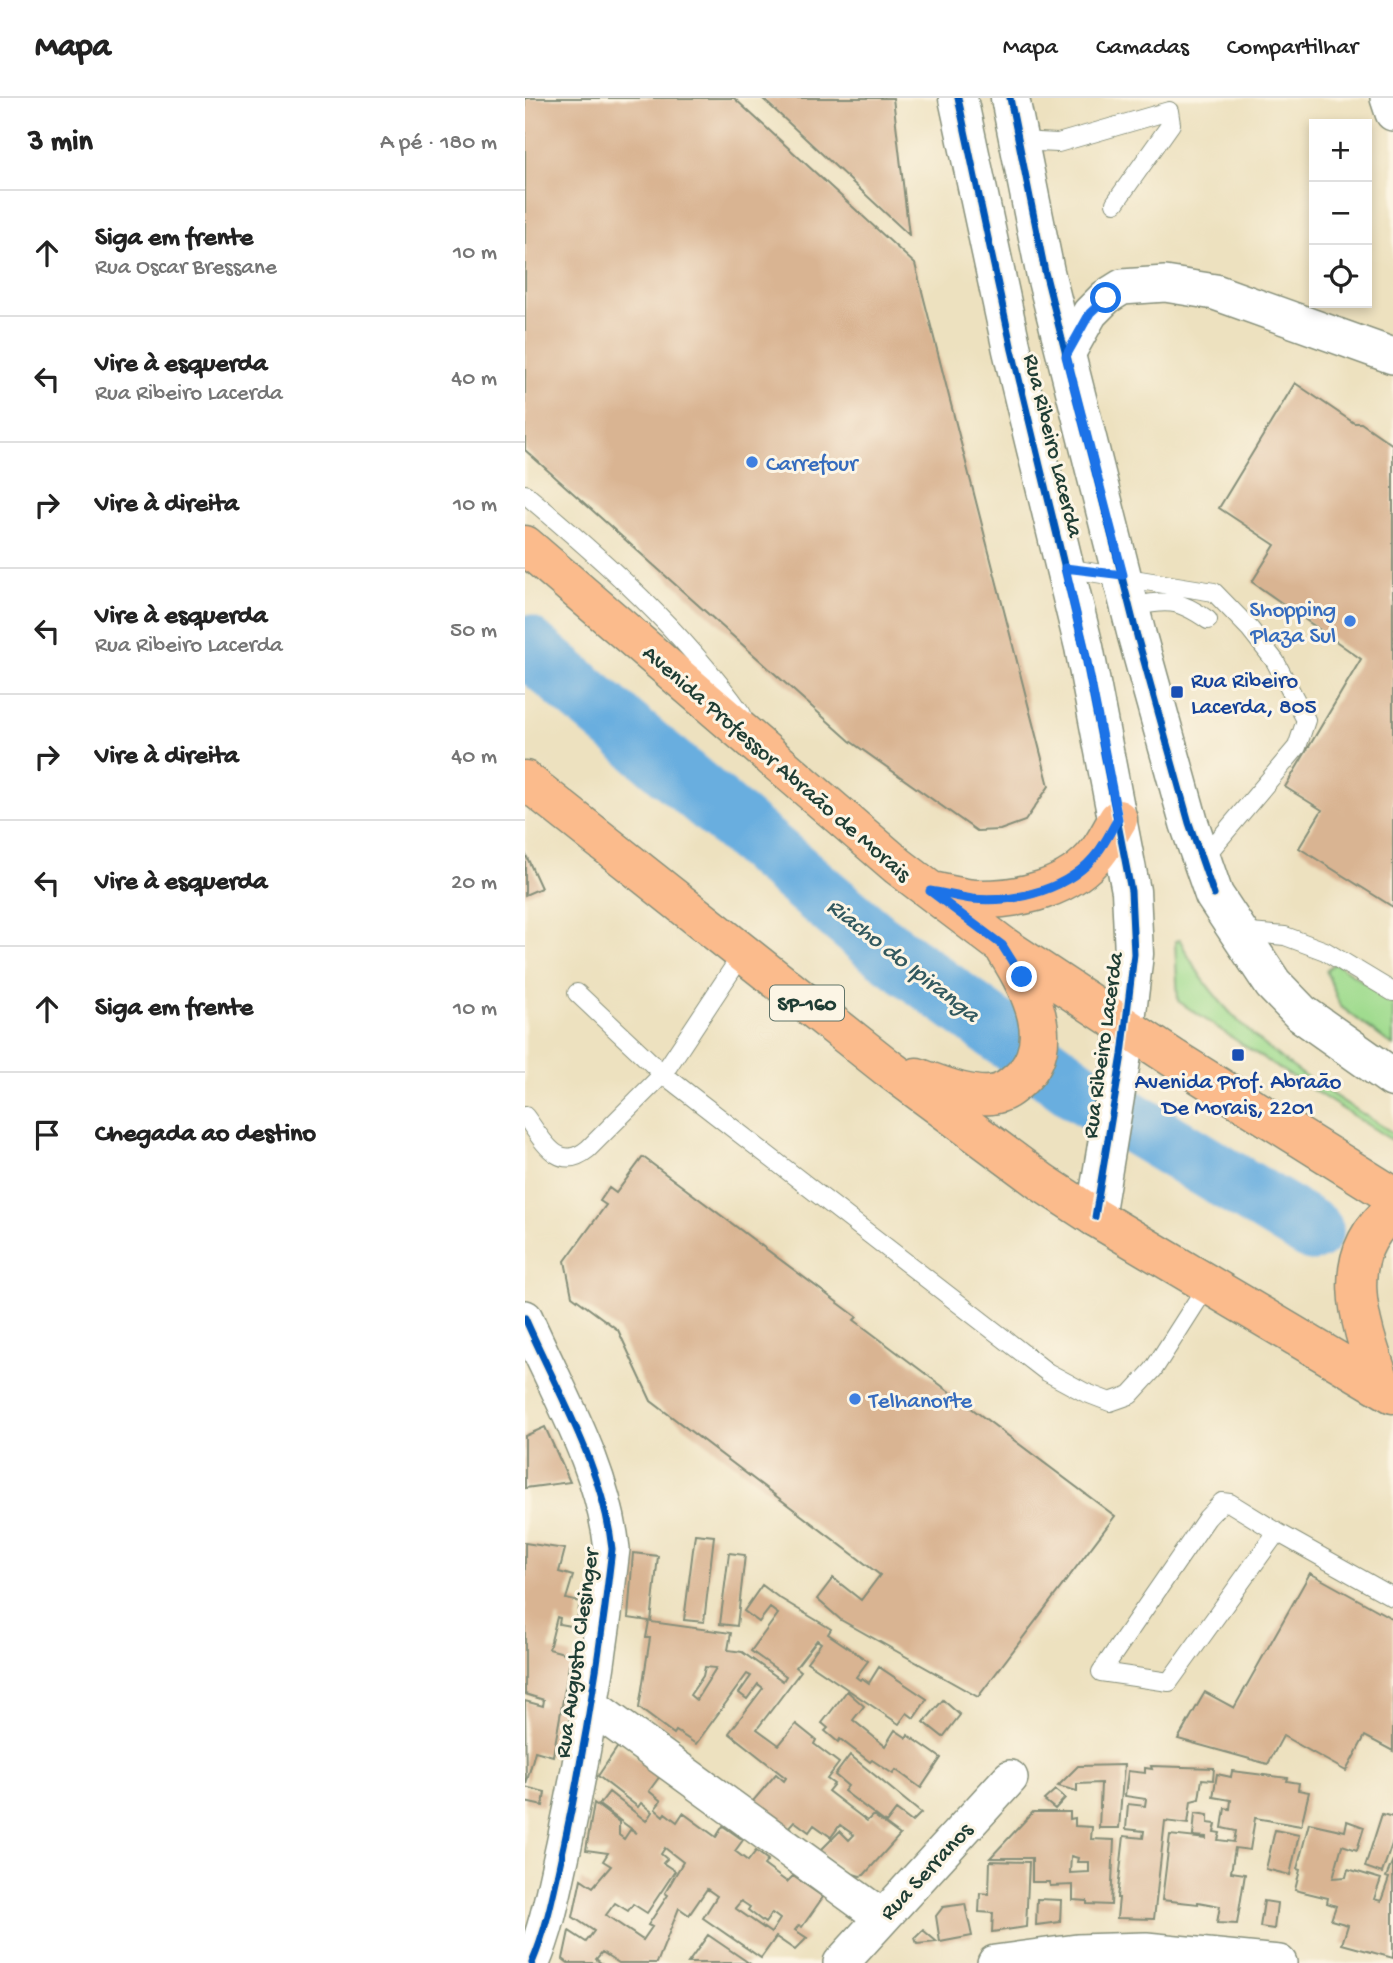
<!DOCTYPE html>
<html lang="pt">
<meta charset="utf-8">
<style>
:root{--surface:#fff;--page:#f6f6f6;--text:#222;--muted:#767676;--line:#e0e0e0}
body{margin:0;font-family:"Gochi Hand",sans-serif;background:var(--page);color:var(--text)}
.controls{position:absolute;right:21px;top:21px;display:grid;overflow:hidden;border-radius:0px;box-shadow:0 4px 10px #0003}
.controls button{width:63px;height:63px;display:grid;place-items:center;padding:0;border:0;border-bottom:2px solid var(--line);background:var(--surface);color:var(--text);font:35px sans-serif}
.stop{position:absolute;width:21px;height:21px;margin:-16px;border:5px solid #1a73e8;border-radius:50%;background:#fff}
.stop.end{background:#1a73e8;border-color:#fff;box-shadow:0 2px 7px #0008}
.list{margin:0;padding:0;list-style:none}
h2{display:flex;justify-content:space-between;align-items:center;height:91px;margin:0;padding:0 28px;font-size:30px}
h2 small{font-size:23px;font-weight:400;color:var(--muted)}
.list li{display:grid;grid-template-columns:46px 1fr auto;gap:21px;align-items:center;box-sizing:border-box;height:126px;padding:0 28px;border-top:2px solid var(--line)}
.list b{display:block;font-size:26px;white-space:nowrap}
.list p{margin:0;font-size:23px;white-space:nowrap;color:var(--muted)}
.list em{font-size:23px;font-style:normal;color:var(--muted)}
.icon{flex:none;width:38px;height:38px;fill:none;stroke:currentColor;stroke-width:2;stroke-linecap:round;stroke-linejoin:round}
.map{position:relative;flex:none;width:868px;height:1865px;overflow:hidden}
header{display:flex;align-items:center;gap:42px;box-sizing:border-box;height:98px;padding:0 35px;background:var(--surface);border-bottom:2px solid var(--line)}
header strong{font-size:33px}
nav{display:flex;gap:38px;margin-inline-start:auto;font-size:24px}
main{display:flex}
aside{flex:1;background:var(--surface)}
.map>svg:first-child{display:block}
.green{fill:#a0dc8f;stroke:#608c62;stroke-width:2}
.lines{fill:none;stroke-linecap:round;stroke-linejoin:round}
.river{stroke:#69aedf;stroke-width:61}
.building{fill:#d9b492;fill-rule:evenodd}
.service-casing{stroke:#868f7a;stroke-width:20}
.minor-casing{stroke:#868f7a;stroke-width:38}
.tertiary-casing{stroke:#868f7a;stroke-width:41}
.primary-casing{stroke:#868f7a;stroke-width:41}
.service{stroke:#fff;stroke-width:18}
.minor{stroke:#fff;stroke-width:35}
.tertiary{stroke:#fff;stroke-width:38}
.primary{stroke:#fbbb8c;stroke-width:38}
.cycleway-casing{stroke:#fcf5e5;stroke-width:11}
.cycleway{stroke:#0057b8;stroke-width:7}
.route{stroke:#1a73e8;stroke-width:9}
.shop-dot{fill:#3f7fe0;stroke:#fcf5e5;stroke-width:2.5}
.transit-dot{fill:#1a4fb4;stroke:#fcf5e5;stroke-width:2.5}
.labels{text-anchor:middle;stroke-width:6;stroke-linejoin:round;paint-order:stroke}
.shield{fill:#fcf5e5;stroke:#617469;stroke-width:2}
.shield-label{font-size:21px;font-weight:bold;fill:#1f3d34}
.street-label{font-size:23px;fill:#1f3d34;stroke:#fcf5e5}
.shop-label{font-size:23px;fill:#366cbe;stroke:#fcf5e5;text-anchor:start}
.transit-label{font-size:23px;fill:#164399;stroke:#fcf5e5;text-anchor:start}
.water-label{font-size:24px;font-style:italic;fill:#32595f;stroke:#fcf5e5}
</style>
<header>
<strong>Mapa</strong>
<nav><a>Mapa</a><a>Camadas</a><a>Compartilhar</a></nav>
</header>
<main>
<aside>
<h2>3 min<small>A pé · 180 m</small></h2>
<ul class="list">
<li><svg class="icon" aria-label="ahead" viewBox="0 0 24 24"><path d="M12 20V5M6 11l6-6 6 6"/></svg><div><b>Siga em frente</b><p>Rua Oscar Bressane</p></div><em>10 m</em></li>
<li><svg class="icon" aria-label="left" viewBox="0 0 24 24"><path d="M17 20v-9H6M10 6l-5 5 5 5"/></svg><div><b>Vire à esquerda</b><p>Rua Ribeiro Lacerda</p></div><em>40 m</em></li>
<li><svg class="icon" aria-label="right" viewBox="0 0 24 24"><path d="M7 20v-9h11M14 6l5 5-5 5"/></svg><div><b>Vire à direita</b></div><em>10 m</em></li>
<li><svg class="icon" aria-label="left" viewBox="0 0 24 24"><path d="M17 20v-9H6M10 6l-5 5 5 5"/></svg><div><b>Vire à esquerda</b><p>Rua Ribeiro Lacerda</p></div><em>50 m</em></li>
<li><svg class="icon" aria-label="right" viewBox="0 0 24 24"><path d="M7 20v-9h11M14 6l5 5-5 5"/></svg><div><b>Vire à direita</b></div><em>40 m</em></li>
<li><svg class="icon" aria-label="left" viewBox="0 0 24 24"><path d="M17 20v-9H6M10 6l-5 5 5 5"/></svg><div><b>Vire à esquerda</b></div><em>20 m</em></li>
<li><svg class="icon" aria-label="ahead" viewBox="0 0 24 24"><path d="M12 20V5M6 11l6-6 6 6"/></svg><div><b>Siga em frente</b></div><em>10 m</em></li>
<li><svg class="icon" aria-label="arrive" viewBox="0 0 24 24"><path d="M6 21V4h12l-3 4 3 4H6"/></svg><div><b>Chegada ao destino</b></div></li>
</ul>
</aside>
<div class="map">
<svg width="868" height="1865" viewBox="0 0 868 1865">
<rect width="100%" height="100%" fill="#fcf5e5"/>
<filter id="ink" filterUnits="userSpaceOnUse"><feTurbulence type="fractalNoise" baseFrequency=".0143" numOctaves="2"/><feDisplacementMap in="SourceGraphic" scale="14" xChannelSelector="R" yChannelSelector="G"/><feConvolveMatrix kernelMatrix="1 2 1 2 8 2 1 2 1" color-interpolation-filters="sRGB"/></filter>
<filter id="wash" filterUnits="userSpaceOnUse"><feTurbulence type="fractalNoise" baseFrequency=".00686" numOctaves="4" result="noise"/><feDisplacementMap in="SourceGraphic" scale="28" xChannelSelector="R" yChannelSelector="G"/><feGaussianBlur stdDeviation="1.57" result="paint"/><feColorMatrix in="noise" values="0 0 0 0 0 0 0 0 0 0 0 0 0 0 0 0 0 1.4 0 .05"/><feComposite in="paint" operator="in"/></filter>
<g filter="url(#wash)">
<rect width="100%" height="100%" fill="#ede1bf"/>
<path class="green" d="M655 842C698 933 786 983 868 1035V1043L739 961 653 903 650 843Z
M810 865 868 903V948L815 908 801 872Z"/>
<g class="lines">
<path class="river" d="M0 547 351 844 555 993 788 1133"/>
</g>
<g id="blocks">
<path class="building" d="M0 0H209L390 166 524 688 500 723 475 732 452 733 325 643 0 352Z
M237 0H368L384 137Z
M770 285 829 325H836L868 347V809L774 750 797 712 760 689 836 561 727 484 750 447 694 410Z
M0 755 16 790 0 797Z
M118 1059 332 1219 329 1222 590 1418 453 1599 316 1522 292 1501 308 1480 336 1502 355 1477 126 1303 93 1232 47 1198 40 1163 81 1107 75 1103 84 1090 91 1095Z
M20 1329 45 1384 0 1390V1338Z
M170 1436 189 1438 179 1524 159 1522Z
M0 1445 40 1451 34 1474 48 1478 41 1501 55 1504 51 1529 34 1526 35 1520 32 1519 24 1551 46 1557 28 1658 10 1653 1 1687 0 1603 18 1608 19 1602 0 1596Z
M108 1455 133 1458 126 1524 206 1535 203 1552 217 1554 258 1583 261 1578 226 1553 253 1516 245 1510 234 1524 219 1513 237 1487 253 1499 306 1531 303 1536 343 1563 331 1579 335 1582 337 1580 344 1585 354 1569 402 1601 389 1620 382 1615 374 1626 282 1564 296 1545 292 1542 271 1569 276 1573 232 1631 254 1647 271 1626 291 1642 289 1646 314 1665 302 1681 309 1686 303 1693 342 1723 348 1717 375 1737 339 1777 335 1778 325 1775 295 1753 315 1733 324 1742 329 1737 315 1727 306 1739 289 1727 284 1734 269 1723 263 1730 227 1704 251 1676 259 1683 261 1680 204 1635 238 1590 233 1586 222 1601 214 1595 226 1578 222 1576 171 1646 151 1633 149 1636 114 1610 125 1540H121L124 1523 103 1520ZM180 1569 191 1570 171 1602 165 1597 178 1578Z
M204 1455 220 1457 212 1528 195 1526Z
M785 1475 868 1521V1653L840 1638 821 1673 758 1638 743 1666 653 1641 680 1594 709 1610Z
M322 1593 339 1608 328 1622 360 1648 370 1632 382 1640 383 1637 416 1660 396 1690 371 1672 368 1676 347 1662 345 1664 315 1641 313 1644 300 1633 303 1630 297 1625Z
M418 1602 435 1617 418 1639 399 1624Z
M94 1647 135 1678 124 1693 136 1703 130 1711 138 1718 140 1715 152 1724 158 1715 191 1739 198 1728 218 1742 210 1753 223 1763 231 1753 243 1762 239 1767 262 1784 268 1778 298 1799 277 1829 274 1827 270 1832 282 1840 270 1852 251 1839 236 1860 178 1820 192 1798 182 1791 164 1817 154 1810 132 1865H94L77 1854 71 1861 76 1865H43L38 1861 44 1833 61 1844 69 1833 48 1819 56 1781 68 1789 86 1768 78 1763 83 1755 61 1752 69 1705 94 1724V1737L99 1741 105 1732 112 1735 74 1707 84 1694 121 1723 127 1714 116 1705 113 1709 73 1678ZM140 1750 158 1764 140 1795 143 1797 123 1827 127 1829 118 1842 81 1817 90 1805 103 1813 108 1806 122 1815 150 1773 138 1765 142 1761 136 1756ZM216 1803 225 1809 223 1812 240 1825 247 1815 255 1821 246 1835 210 1810Z
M325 1657 396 1715 387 1724 371 1712 361 1725 319 1693 323 1688 310 1677Z
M599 1667 594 1730H574L576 1685 552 1686V1693L533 1688 553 1668Z
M626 1668 689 1670 688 1682 677 1681 674 1701 666 1703 663 1726 640 1723 629 1821 592 1820 594 1800H592L599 1738 618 1740 619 1733 601 1731 603 1706 620 1708 621 1701 600 1698 603 1673 620 1675V1670L627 1671Z
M707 1673 763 1680 762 1683 774 1685 773 1692 784 1694 776 1728 730 1720 725 1752 710 1750 706 1774 720 1776 712 1826 692 1825 695 1808 673 1804V1806L637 1802 645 1737 681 1741V1739L668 1738 670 1715 683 1717V1725L691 1726 689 1734 695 1735 693 1742 709 1744 711 1733 697 1730 700 1710 705 1711 706 1702 688 1699 692 1676 706 1679Z
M0 1689 20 1694 18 1708 0 1704Z
M530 1692 540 1700 530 1711 519 1702Z
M508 1714H545V1721L550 1720V1728L567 1729 566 1741 589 1742 586 1807 562 1806V1803L548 1802V1787L525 1788 524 1784H507V1760H465ZM546 1758 553 1760 552 1764H564V1774L545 1775Z
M857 1716 868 1719V1743L857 1775 840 1769Z
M822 1723 839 1729 832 1752 817 1747 808 1780 821 1779 823 1771 856 1781 849 1801 856 1803 864 1780 861 1779 868 1762V1860L817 1846 823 1827 806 1822 811 1808 802 1805 803 1800 770 1792 775 1772 772 1771 784 1725 820 1733Z
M750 1732 774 1737 765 1777 741 1771Z
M465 1763 504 1764 501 1829 467 1834 468 1815 454 1814 455 1795 464 1796Z
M512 1801 536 1802 535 1824 511 1827Z
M739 1803 752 1805 749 1831 735 1829Z
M440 1806 447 1838 415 1844 411 1818 418 1809Z
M398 1832 412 1844 392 1846 390 1840Z
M183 1837 224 1865H163Z"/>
</g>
</g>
<g filter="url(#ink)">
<use href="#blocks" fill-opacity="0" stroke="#868f7a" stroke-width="2"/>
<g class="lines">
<g class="service-casing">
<path id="service" d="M493 43 533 45 644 13 646 26 590 105
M0 396C80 463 156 531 217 616
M540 470 689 494 725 531 750 563 781 622 772 649 676 763
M606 509C642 502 652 500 683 522
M714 834 760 838 800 853 868 894
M218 855 138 976 522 1274 559 1294 585 1304 605 1297 628 1272 683 1186
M0 1018C17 1040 32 1076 63 1051L138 976 52 895
M752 1434 644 1584 576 1574 682 1420 697 1404 705 1405 752 1434 868 1499"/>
</g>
<g class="minor-casing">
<path id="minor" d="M863 0 868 15
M541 258 565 215 581 199 597 189 640 186 690 194 868 258
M0 1220C33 1295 78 1369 87 1451 76 1550 60 1649 39 1747 30 1786 23 1828 7 1865
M65 1607 357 1819
M316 1865 485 1680
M470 1865 552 1854 621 1852 754 1865"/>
</g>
<g class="tertiary-casing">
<path id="tertiary" d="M433 0 487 252 559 549 606 793 609 856 597 957 570 1119
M485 0 520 174 612 538 664 725 689 797 748 886 776 915 868 980"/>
</g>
<g class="primary-casing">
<path id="primary" d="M0 447 373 768 477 847 648 960 868 1098
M0 682 363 970 518 1085 570 1119 868 1296
M407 793C421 796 436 800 450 801 495 802 545 791 573 754 581 744 586 732 593 721
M392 979C415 987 442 999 466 997 478 996 486 989 494 982 535 946 504 889 481 853
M857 1289C837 1230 808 1159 868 1113"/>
</g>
<use href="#service" class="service"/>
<use href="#minor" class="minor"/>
<use href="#tertiary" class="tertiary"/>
<use href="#primary" class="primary"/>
<g class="cycleway-casing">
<path id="cycleway" d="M433 0 487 252 559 549 606 793 609 856 597 957 570 1119
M485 0 520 174 612 538 664 725 689 797
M0 1220C33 1295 78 1369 87 1451 76 1550 60 1649 39 1747 30 1786 23 1828 7 1865"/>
</g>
<use href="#cycleway" class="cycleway"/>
</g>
</g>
<g class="lines" filter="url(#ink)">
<path class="route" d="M497 879 477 847 405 793C419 795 433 799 447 801 491 805 546 791 573 754 581 744 586 732 593 721L559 549 540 470 598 477 541 258 565 215 581 200"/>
</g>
<g class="shop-dot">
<circle cx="227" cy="364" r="7"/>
<circle cx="825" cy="523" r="7"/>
<circle cx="330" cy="1301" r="7"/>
</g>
<g class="transit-dot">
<rect x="645" y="587" width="14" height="14" rx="3.5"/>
<rect x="706" y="950" width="14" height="14" rx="3.5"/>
</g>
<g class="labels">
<rect class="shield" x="245" y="887.5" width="74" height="35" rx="5"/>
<g class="shield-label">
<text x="282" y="912">SP-160</text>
</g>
<g class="street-label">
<text transform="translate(530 347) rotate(76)" y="8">Rua Ribeiro Lacerda</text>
<text transform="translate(253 664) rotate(41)" y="8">Avenida Professor Abraão de Morais</text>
<text transform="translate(576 947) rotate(-82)" y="8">Rua Ribeiro Lacerda</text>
<text transform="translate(50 1555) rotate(-82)" y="8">Rua Augusto Clesinger</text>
<text transform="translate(400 1772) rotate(-47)" y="8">Rua Serranos</text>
</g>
<g class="shop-label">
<text x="241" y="372">Carrefour</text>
<text x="811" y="518" text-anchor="end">Shopping<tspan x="811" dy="26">Plaza Sul</tspan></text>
<text x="344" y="1309">Telhanorte</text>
</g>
<g class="transit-label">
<text x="666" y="589">Rua Ribeiro<tspan x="666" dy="26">Lacerda, 805</tspan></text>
<text x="713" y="990" text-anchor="middle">Avenida Prof. Abraão<tspan x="713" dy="26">De Morais, 2201</tspan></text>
</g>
<g class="water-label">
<text transform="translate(379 861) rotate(38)" y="8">Riacho do Ipiranga</text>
</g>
</g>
</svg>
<div class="controls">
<button>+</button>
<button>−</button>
<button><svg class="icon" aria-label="locate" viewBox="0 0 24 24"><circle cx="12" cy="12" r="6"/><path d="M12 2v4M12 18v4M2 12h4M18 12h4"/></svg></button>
</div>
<div class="stop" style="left:581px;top:200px"></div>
<div class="stop end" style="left:497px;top:879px"></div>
</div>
</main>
